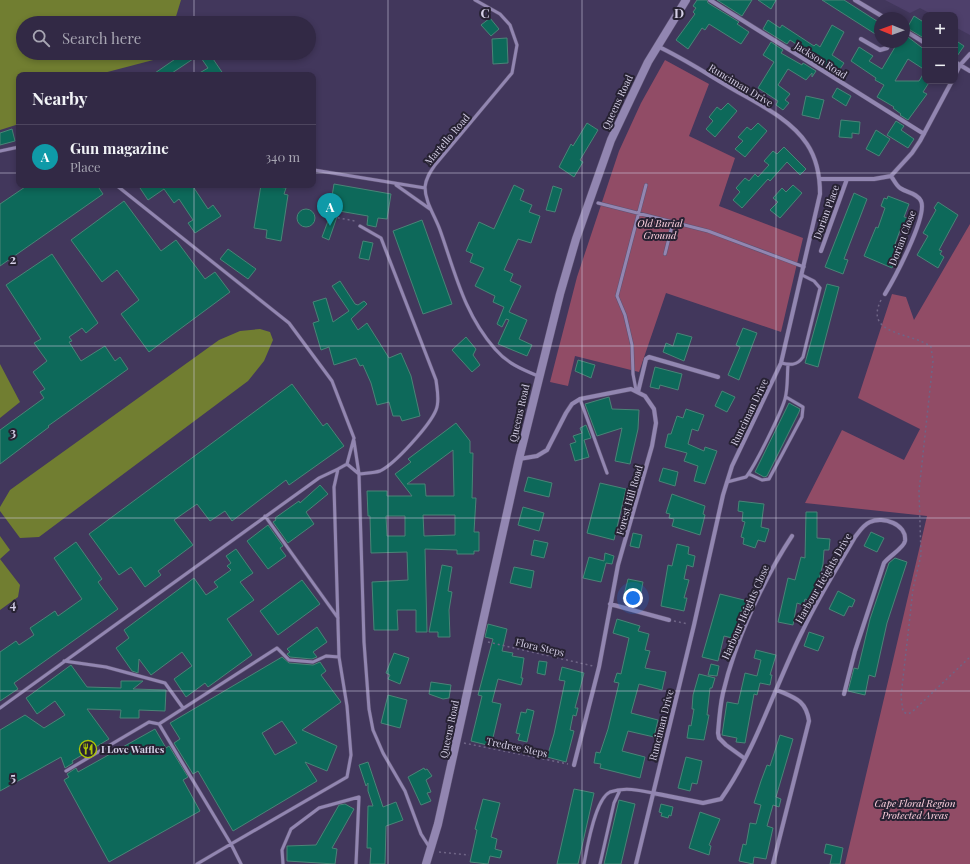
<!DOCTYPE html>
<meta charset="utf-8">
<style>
:root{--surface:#322945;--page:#3d3550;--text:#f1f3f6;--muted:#a8a6b3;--line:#4d455e;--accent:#8c9099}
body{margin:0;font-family:"Playfair Display",serif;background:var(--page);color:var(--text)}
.controls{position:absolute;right:12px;top:12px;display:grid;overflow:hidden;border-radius:8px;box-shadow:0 2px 6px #0003}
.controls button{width:36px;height:36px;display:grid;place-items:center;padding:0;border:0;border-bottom:1px solid var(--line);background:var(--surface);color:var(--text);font:20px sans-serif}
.compass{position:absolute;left:874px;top:12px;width:36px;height:36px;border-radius:50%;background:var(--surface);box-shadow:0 2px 6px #0003;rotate:271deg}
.you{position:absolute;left:633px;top:598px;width:14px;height:14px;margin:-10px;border:3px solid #fff;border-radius:50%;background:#1a73e8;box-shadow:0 0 0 6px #1a73e833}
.badge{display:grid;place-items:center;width:26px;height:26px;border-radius:50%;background:var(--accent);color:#fff;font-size:13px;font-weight:700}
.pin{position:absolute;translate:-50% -33px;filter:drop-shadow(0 1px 2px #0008)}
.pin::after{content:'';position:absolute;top:21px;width:14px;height:12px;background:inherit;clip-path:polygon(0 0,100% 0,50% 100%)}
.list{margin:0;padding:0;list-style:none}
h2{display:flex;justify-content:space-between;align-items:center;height:52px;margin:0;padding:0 16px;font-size:17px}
h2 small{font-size:13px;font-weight:400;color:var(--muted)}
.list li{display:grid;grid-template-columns:26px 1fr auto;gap:12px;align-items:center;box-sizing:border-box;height:64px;padding:0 16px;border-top:1px solid var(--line)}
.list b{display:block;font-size:15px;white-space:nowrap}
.list p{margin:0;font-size:13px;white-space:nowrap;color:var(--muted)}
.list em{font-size:13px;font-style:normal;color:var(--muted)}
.icon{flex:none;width:22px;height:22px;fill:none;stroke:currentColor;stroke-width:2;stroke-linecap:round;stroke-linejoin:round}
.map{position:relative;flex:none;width:970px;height:864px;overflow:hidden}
.search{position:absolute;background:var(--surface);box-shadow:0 2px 6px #0003;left:16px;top:16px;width:300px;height:44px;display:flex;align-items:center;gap:10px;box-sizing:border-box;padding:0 14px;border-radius:22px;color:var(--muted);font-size:15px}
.panel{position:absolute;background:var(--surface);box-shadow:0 2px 6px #0003;left:16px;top:72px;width:300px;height:116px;border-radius:8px}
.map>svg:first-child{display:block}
.built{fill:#4e406b}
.green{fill:#914c66}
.water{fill:#717e31}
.building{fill:#0d695a;stroke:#4a8477;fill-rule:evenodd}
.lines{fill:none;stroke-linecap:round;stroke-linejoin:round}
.lane-casing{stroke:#5d5272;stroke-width:4}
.street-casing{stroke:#5d5272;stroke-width:5}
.secondary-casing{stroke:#5d5272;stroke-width:9}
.path{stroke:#6f6586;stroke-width:1.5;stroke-dasharray:2 3;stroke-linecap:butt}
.lane{stroke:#9286b1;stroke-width:3}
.street{stroke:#9286b1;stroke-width:4}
.secondary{stroke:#9286b1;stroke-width:8}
.grid{fill:none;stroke:#d5cfe6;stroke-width:1;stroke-opacity:0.55}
.labels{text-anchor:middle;stroke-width:4;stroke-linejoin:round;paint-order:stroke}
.street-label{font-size:10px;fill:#d5cfe6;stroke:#272233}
.park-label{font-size:10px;font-style:italic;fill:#fed1df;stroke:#272233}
.poi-label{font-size:10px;font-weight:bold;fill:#d5cfe6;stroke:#272233;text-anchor:start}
.grid-label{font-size:13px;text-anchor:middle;font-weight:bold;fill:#d5cfe6;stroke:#272233;stroke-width:4;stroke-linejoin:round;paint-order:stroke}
</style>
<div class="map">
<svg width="970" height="864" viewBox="0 0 970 864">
<rect width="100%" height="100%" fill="#42375c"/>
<path class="built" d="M885 0H970V35L955 27V15H933L920 8 910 13Z"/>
<path class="green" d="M665 60 709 84 689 136 735 158 719 206 803 238 781 332 666 293 639 372 575 356 568 386 550 382 577 277 619 151 641 103Z
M970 224V864H845L927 516 805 503 842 430 904 460 920 429 858 398 892 294 906 297 914 320Z"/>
<path class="water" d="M0 0H181L174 23H23V53H160L157 59 96 75H19V124L0 130Z
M260 329 270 332 273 340 264 361 248 381 39 537 20 538 0 511V507L10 490 219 340 240 331Z
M0 364 20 402 0 418Z
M0 536 10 550 0 559 20 585 18 597 0 610Z"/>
<path class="building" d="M697 0H707L708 3 739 22 737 24 749 32 741 44 709 24 705 30 702 28 688 49 676 40 695 14 693 12 696 8 693 6Z
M717 0H752L742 16Z
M758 0H776L771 9Z
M822 0H844L880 23V37Z
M914 16 925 23V31L922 37 907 28Z
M490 18 499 29 491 36 481 25Z
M768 20 780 28 782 25 814 46 816 44 820 47 832 25 844 32 832 55 844 63 836 75 807 57 810 53 790 40 787 44 763 29Z
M904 34 925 50V70L908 59 895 81H919L925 71V81H930L923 92 927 94 908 120 900 115 901 114 893 108 894 107 877 97 884 85 875 80 876 78 851 61 859 47 873 56 869 61 882 69 898 42H904Z
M507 38 508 63 493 64 492 39Z
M955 40 964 46 955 59Z
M771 42 783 50 781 53 802 65 803 63 816 71 812 77V73L806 80 788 69 778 85 790 94 785 100 789 103 783 110 776 105 778 101 758 88 774 62 763 55Z
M184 53H209L224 75H196L208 68 199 55 169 75H152Z
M837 88 851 96 846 106 832 97Z
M806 96 824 100 819 119 802 115Z
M728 103 737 111 715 137 706 129 713 121 709 117 717 107 721 110Z
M841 120 860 122 859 134 852 133V138L839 137Z
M896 121 904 126 901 130 914 139 908 148 887 135Z
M587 123 598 130 580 160 583 162 574 177 559 167 571 144 573 146Z
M758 123 767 131 745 157 735 149 743 141 738 137 747 127 751 130Z
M12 129 15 141 0 145V133Z
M876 130 890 139 879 156 866 149Z
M784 147 806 169 800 175 787 162 770 181 768 179 742 208 733 200 740 192 736 188 745 178 749 181 755 174 758 177 769 165 764 161 773 151 777 154Z
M334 184 391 194 387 219 378 218 376 227 367 225 368 216 339 211 329 240 322 237 331 213 329 214Z
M28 185H97L103 194 0 266V204Z
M138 185H192L208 209 213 205 221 216 195 233 188 223 193 220 179 199 174 203 164 189 148 200Z
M261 185 286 188 284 194 288 195 281 241 266 238 267 230 254 228Z
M514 185 524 190 520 200 532 205 529 212 540 216 531 243 518 239 504 270 513 274 510 281 521 286 509 312 527 320 519 339 532 345 527 356 498 344 509 320 506 319 502 327 497 324 504 307 493 302 495 296 475 286 484 268 470 262 473 254 466 251 479 222 494 229Z
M793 185 802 193 780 218 770 210 778 202 773 198 782 188 786 192Z
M553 186 562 189 555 212 546 210Z
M854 193 867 199 844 259 848 260 843 274 825 267Z
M888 196 909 204 904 217 909 218 906 227 902 225 895 244 901 246 892 268 864 256 876 227 878 228 885 208 881 206 884 198 887 199Z
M124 201 161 251 176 240 205 279 215 272 230 292 149 352 121 314 139 300 117 270 102 282 71 240Z
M938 202 958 215 939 250 942 251 940 254 944 257 938 268 917 255 928 236 923 233 936 210 934 208Z
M297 218a9 9 0 1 1 18 0a9 9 0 1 1-18 0Z
M422 220 452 304 423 314 393 231Z
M363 241 373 243 369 260 359 258Z
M228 249 256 269 248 279 220 259Z
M52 254 98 323 86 333 82 328 69 337 72 341 69 342 81 361 105 346 115 361 120 357 128 369 48 426 49 427 0 464V430L44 398 40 392 45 389 33 372 47 361 34 343 41 339 6 285Z
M340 281 355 304 358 305 364 301 367 304 351 319 358 330 367 323 389 358 401 353 411 376 420 416 402 421 400 416H393L389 402 377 405 371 383 363 365 360 366 356 358 334 365 329 347 321 350 313 323 319 321 313 302 326 298 333 322 349 311 332 286Z
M827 284 839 287 818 367 805 363Z
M743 328 757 333 739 380 728 375 740 347 736 345Z
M677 333 692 337 684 361 663 352 666 343 673 346Z
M466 337 476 349 473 355 480 365 472 372 452 350Z
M578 360 595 365 591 378 575 371Z
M655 367 682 374 678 390 660 385 659 389 650 387Z
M292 384 323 426 327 423 344 446 289 485 286 480 232 521 225 511 210 521 197 504 174 520 193 545 158 571 161 575 145 587 131 567 119 575 89 534Z
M722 391 735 397 727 412 715 406Z
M609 397 612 409 639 410 638 429 630 464 615 461 622 428 597 436 585 404Z
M789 403 800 409 799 412 767 476 764 477 755 472Z
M686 409 704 415 698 431 692 429 688 444 704 451 705 447 717 451 705 484 694 481 698 466 684 461 687 453 665 447 668 434H671L677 416 683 418Z
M456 423 470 441V453H473L472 498H476L474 532H479V551H474V554H457V550L425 549 427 632H416V610H397L398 630H374L372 582 408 580 407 552 371 553 370 516H368L367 491H387V496H412L395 474 411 462 408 459ZM453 450 454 496H426L425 484H407ZM423 515H455V535L424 536ZM386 516H405V536H387Z
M586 425 591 438 584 440 589 457 575 461 570 444 576 442 573 436 582 433 580 428Z
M663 468 678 472 675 486 659 481Z
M528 477 552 483 549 497 524 491Z
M600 483 626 489 614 540 587 533Z
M320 485 328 494 306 512 314 524 288 543 273 522 276 520 275 518 299 501 300 503Z
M672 494 705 506 703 514 705 515 700 535 672 526 674 519 669 518 670 514 666 513Z
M739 501 764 504 761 527 769 529 765 542 758 540 755 548 743 544 744 538 741 537 745 522 742 521 743 512 738 511Z
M523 507 544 513 539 531 518 525Z
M806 512H817V538L830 539 829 550H824L823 564 815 595 813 599 810 598V601L805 599 803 605 797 603 793 625 778 622 788 578 795 580 801 557 805 558Z
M268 525 283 546 280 548 286 556 268 569 247 541Z
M871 532 884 538 877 552 864 546Z
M633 533 642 535 639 548 630 546Z
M534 540 548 543 544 558 531 555Z
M76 542 102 579 98 582 118 609 14 683 18 689 0 701V652L16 641 19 645 34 635 30 628 55 611 58 616 82 599 54 558Z
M677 544 689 547 688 554 695 556 693 567 687 565 684 579 689 580 684 598H687L684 611 661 606 668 565 672 566Z
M236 549 253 573 240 582 254 600 227 619 252 655 208 687 205 683 186 697 174 679 192 666 182 652 151 675 139 659 138 673 132 671 116 648 129 638 124 630 194 578 206 595 218 587 214 582 231 570 227 566 231 563 226 556Z
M605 553 614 556 612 564 606 563 601 582 583 578 589 557 604 561Z
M895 558 907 562 887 623 875 677 869 675 865 695 848 691 854 668 858 669 870 619 889 563Z
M442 565 452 567 448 591 452 592 449 610 450 637H438V632H429Z
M514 567 534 571 531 588 510 583Z
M628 579 643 582 639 603 623 599Z
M302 580 320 604 278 635 260 611Z
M838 591 855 600 852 607 849 606 844 616 829 609Z
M720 594 748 601 745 612 741 611 735 634H733L732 638 724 636 718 661 702 657Z
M617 619 640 626 638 631 649 634 645 650 650 651 645 668 666 672 662 690 639 684 631 713 658 720 654 737 628 731 622 751 645 757 640 778 600 768 601 764 594 763 596 752 600 753 608 729 619 683 614 682 617 673 621 674 629 638 613 633Z
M488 624 507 629 502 651 513 653 512 656 524 658 521 678H523L521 685 498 679 492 702 501 704 491 746 471 741 482 696 478 695 493 639 485 637Z
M317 627 327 642 313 652 317 657 312 659 290 657 287 654 290 652 287 649Z
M809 632 824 637 818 651 804 646Z
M756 650 776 655 770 675H772L770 685 760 683 757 695 754 694 745 743 736 742 737 738 722 735 727 702 738 704 745 673 757 676 761 660 754 658Z
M394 653 409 658 400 684 388 679 390 675 386 673Z
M282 657 289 663 313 665 320 662 326 671 321 675 341 702 302 730 337 746 327 771 305 762 317 781 233 831 198 771 193 774 174 743 180 739 170 723ZM282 721 297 743 275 755 262 733Z
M539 661 547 662 545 675 537 673Z
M711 664 719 666 717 676 708 675Z
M71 665 87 687 121 688V681H143L133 689 166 690 165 711 139 710V718H120L121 710 87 709 109 739 72 761 73 763 65 768 61 757 0 791V730L25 715 44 728 65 715 55 701 37 714 26 698Z
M562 667 584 673 575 708H578L576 716 573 715 570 730 574 731 566 762 547 757 554 734 565 681 559 680Z
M699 674 715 678 712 688H710L707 715H709L704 740 687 738 689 725 691 726 694 709H692L693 695Z
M431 682 451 685 449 698 443 699 429 694Z
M388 695 407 700 400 728 381 723Z
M527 709 534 711 527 742 518 740 520 734 516 733 521 712 526 713Z
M155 729 166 748 169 746 188 777 183 780 200 811 109 862 64 780 69 777 67 774 76 768 78 772Z
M780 735 793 739 776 797 781 799 779 807 773 805 767 826 773 828 766 859 754 857 753 864 739 861 743 844 746 845 750 823 756 824 761 805 754 803 761 781 767 765 770 766Z
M686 757 702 761 697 784 692 783 690 791 678 788Z
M368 762 383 807 396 802 403 820 386 826 385 864H370L371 848H367L368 806H373L368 791V783L366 786 359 765Z
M424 768 425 770 427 769 432 776 426 780 431 792 427 793 431 801 421 805 408 777Z
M574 789 594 793 578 864H557Z
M483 799 500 803 491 837 497 839 495 849 502 851 500 858 490 856 488 864 470 862 477 830 475 829Z
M619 800 635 804 621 864H604Z
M345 804 354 809 332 848 337 849 335 864 287 861V846L316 845 339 805Z
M661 804 673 807 671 816 669 815 668 818 661 816 662 813 659 812Z
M700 812 720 819 709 845 711 846 709 855 689 848Z
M826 844 843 848 840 864H830L832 855 824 853Z"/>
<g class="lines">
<g class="lane-casing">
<path id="lane" d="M475 0 500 14 510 25 517 45 512 73 435 165C430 172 426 178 425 187 425 202 435 216 440 230 455 272 464 314 495 349 507 363 521 369 538 376
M0 151 19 147
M314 170 425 188
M116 185 289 323 332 381 354 438 347 464 338 469 334 487 339 657 347 706 351 755 347 777 231 844 159 724 277 648 289 660 313 662 326 656 339 657
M396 185 430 209
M598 203 708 231 804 267
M665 254 673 222
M781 363C790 365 797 366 803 357L819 292 820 288 814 281 802 275
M636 390 633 374 632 345 625 315 617 296 646 185
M580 399 607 473
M354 441 359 474C366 473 374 473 380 471 395 464 430 425 436 410 440 401 437 389 436 380L381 238 360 226
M347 464 359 474 364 642 369 709 373 730 383 753 405 791 421 834 430 848
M749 474 762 480 769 479 802 417 803 407 786 397
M727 482 746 477C755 466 781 413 785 399 788 388 787 376 788 365
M265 516 338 618
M64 661 106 667 165 683 183 708
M0 708 319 478 338 469
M66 771 149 722 159 724
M197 864 231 844 241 864
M283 864 282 850 291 829 319 808 359 797 356 864
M584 864C587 848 595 799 610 792 624 787 639 790 653 793
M600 864 614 803 620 790"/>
</g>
<g class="street-casing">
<path id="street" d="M710 0 924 134
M855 0 885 18
M904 30 925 43
M861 39 880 50 887 48 890 42
M955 62 970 71
M955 75 960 65 970 54
M820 179H874L891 176 912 153 920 141 952 81
M821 251 847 179
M885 294C894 279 928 216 921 201 917 193 907 193 900 188 896 185 894 180 891 176
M638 392 646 359 649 357 718 377
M519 459 537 456 547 450 566 413 572 404 580 399 631 389 645 396 654 409 656 423 652 446 618 565 599 667 574 765
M610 604 669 620
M744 758 726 745 719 738 718 733C719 720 720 706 723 693 735 641 763 580 792 536
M653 793 703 803 721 799C757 748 775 685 803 630 818 598 837 568 855 537 859 532 863 525 870 522 883 516 907 524 905 541 904 548 889 556 884 563L855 651 844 694
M636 864 694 625 723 495 732 466 781 363 820 194C820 176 817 159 807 144 789 117 754 102 726 85 704 72 681 57 657 46
M773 864 809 721C806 700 795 698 777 690"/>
</g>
<g class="secondary-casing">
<path id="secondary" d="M426 864 438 824 519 459 560 294 576 239 611 140 648 62 686 0"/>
</g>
<path class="path" d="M323 215 355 221
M881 300C863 336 913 332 931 347L933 361 919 491 921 555 913 589 907 643 901 696 903 712 908 714 912 712 970 657
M674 621 688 624
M488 642 593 666
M464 743 568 764
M439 852 469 855"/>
<use href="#lane" class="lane"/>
<use href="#street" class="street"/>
<use href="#secondary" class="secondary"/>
</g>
<path class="grid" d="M194 0V23M388 0V864M582 0V864M776 0V864M194 53V75M0 173H19M313 173H970M194 185V864M0 346H970M0 518H970M0 691H970"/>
<defs>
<g id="restaurant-ring" transform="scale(0.9)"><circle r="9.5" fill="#272233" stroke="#afc507" stroke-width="1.5"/><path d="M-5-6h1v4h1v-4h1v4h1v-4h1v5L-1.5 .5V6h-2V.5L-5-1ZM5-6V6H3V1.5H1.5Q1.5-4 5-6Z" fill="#afc507"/></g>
</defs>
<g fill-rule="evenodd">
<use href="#restaurant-ring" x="88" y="749"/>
</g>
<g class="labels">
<g class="street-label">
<text transform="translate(821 60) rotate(32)" y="4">Jackson Road</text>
<text transform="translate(741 85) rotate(31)" y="4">Runciman Drive</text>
<text transform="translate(617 102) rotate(-65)" y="4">Queens Road</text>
<text transform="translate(447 139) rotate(-50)" y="4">Martello Road</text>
<text transform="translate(826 212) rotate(-70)" y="4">Dorian Place</text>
<text transform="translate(902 238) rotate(-69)" y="4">Dorian Close</text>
<text transform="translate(749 412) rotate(-64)" y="4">Runciman Drive</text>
<text transform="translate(519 413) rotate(-77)" y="4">Queens Road</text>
<text transform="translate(629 500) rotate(-74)" y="4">Forest Hill Road</text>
<text transform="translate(823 578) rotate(-60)" y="4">Harbour Heights Drive</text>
<text transform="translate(745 612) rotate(-66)" y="4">Harbour Heights Close</text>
<text transform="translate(540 647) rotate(13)" y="4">Flora Steps</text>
<text transform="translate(661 725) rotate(-76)" y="4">Runciman Drive</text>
<text transform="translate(449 729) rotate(-78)" y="4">Queens Road</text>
<text transform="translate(517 747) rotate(12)" y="4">Tredree Steps</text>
</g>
<g class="park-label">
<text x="660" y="227">Old Burial<tspan x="660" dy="12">Ground</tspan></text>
<text x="915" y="807">Cape Floral Region<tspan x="915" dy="12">Protected Areas</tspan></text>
</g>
<g class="poi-label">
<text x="101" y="753">I Love Waffles</text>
</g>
</g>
<g class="grid-label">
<text x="485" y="18">C</text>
<text x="679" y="18">D</text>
<text x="13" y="264">2</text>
<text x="13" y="437">3</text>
<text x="13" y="609">4</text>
<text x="13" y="782">5</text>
</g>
</svg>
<div class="controls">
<button>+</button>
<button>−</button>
</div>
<svg class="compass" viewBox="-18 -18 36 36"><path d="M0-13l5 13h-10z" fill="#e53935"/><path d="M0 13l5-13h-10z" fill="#a8a6b3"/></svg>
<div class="you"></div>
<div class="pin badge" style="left:330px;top:226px;background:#0f9aa8">A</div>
<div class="search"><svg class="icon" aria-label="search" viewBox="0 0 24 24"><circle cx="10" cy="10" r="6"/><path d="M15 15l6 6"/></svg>Search here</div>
<section class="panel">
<h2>Nearby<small></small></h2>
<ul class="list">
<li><span class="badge" style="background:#0f9aa8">A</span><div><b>Gun magazine</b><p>Place</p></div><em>340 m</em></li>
</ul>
</section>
</div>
